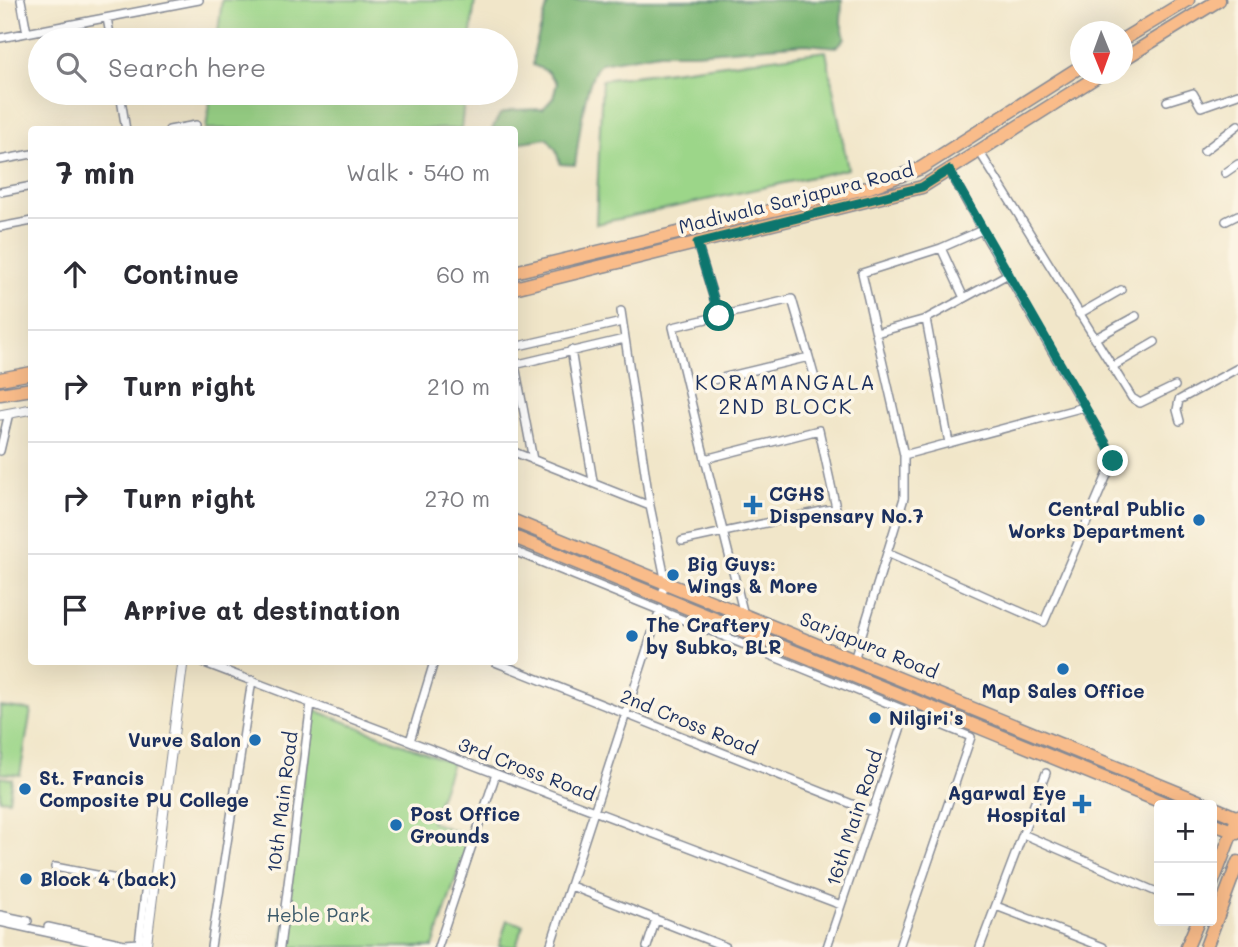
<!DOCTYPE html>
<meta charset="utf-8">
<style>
:root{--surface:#fff;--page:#f2f2f3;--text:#2b2b33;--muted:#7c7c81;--line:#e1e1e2}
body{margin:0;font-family:Mali,sans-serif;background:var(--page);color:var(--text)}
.controls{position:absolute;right:21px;bottom:21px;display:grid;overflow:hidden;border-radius:7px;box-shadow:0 7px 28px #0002}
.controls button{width:63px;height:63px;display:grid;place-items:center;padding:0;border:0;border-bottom:2px solid var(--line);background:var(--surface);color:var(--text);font:35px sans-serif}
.compass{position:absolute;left:1070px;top:21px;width:63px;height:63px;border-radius:50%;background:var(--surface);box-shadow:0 7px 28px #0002;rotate:179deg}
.stop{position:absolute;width:21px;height:21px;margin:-16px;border:5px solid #0f766e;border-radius:50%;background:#fff}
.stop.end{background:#0f766e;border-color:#fff;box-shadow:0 2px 7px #0008}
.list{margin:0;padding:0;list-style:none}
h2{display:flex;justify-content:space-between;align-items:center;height:91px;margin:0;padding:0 28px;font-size:30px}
h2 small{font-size:23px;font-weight:400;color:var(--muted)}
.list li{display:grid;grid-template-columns:46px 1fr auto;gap:21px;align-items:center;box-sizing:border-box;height:112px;padding:0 28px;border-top:2px solid var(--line)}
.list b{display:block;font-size:26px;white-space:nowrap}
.list em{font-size:23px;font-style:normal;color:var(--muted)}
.icon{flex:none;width:38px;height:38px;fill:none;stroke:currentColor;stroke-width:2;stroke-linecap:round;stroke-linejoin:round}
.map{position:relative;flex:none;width:1238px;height:947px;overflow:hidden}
.search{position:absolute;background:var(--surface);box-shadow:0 7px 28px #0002;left:28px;top:28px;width:490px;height:77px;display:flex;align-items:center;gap:18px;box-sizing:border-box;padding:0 24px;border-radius:38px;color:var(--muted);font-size:26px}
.panel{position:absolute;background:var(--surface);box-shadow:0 7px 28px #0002;left:28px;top:126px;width:490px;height:539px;border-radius:7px}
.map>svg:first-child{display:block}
.green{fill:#9cd689;stroke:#5c8274;stroke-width:2}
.forest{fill:#7db775;stroke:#4c736a;stroke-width:2}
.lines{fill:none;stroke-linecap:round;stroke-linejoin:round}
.minor-casing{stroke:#868a94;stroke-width:10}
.tertiary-casing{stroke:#868a94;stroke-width:11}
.primary-casing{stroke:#868a94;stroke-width:15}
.minor{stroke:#fff;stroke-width:7}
.tertiary{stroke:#fff;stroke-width:9}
.primary{stroke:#f9bc8a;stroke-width:12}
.route{stroke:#0f766e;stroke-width:9}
.poi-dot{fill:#1f6fb2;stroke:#fcf5e5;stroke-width:2.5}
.labels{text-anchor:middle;stroke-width:7;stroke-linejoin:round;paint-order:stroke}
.street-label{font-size:19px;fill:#1b2f5e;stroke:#fcf5e5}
.poi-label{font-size:19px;font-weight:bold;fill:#1b2f5e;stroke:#fcf5e5;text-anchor:start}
.park-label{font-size:19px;fill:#3b5969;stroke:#fcf5e5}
.neighbourhood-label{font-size:21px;letter-spacing:2px;fill:#1b2f5e;stroke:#fcf5e5}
</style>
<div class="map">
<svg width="1238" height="947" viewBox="0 0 1238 947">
<rect width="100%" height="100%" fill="#fcf5e5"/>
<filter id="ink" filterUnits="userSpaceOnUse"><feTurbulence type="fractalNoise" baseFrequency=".0143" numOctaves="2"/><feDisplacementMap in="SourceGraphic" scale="14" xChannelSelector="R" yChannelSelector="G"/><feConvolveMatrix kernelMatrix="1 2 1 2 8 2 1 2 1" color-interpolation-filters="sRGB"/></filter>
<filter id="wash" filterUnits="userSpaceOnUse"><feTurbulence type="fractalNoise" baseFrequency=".00686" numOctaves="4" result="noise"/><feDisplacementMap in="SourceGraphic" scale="28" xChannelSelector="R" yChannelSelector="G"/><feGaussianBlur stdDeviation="1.57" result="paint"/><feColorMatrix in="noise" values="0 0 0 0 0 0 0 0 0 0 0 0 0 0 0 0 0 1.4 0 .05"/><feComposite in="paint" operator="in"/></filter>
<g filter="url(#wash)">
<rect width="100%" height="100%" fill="#f1e6c9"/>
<path class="green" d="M222 0H475L470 40H217Z
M826 51 848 169 596 224 602 80Z
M211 93H465L461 129H206Z
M0 706 31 710 20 775 0 773Z
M312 709 452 763 431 822 470 836 433 947H282Z
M0 777 12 779 9 800 0 799Z
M507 920 523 925 516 947 499 946Z"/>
<path class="forest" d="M549 0H842L841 23 845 38 837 47 806 44 695 53H659L601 63C584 78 579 141 575 165L560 164 556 150 547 138 515 143 514 130 492 129 500 114 513 110 543 109 553 98 557 83 547 71 533 65 534 51Z"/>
</g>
<g filter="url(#ink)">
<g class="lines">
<g class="minor-casing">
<path id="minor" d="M21 0 27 33
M107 18 111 40
M0 38 199 0
M120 93 126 130
M1167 101 1193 93 1201 107 1238 94
M169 130 196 125
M979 151 1132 398 1140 403 1175 386
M1204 151 1238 125
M0 160 32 154
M949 170 982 230
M1225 173 1238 164
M0 192 32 186
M1226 221 1238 215
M0 227 32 221
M697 243 719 316
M941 248 964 298
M621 311 650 506 666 583 661 596
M1079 314 1121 290
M926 319 949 443
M876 333 926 319 1008 274
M1094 339 1136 316
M514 347 622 322
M571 350 593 481
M809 357 816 382
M514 365 624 339
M515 365 533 460
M1112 367 1155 342
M688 386 809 357 792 299 673 327 705 459
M1180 421 1177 410 1179 400 1238 368
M0 451 9 413
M514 452 650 506
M682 541 836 508 819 430 705 459 744 615
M514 551 971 737 899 947
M887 553 1044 622 1113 461 1112 454 1084 407
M854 660 904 498V455L1084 407 982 230 941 248 862 273 904 455
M202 662 841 905
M495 662 872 812
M410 741 434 662
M1023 834 1159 893
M55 867 148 885
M571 886 726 947
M996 906 1103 947
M0 915 28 921
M0 922 105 945
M48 927 124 944 139 943 146 884
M211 947 252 680
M280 947 311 703
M438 947 496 774
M550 947 660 609
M647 947 656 919
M827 947 907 709
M980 947 1046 773"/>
</g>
<g class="tertiary-casing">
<path id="tertiary" d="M0 415 32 409
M146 947 183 662"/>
</g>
<g class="primary-casing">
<path id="primary" d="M1122 40 1188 0
M1122 60 1219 0
M514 272 870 187 921 168 1080 67
M514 288 922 187 1101 74
M0 379 32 373
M0 394 32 389
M514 521 1208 805
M514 537 1169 805
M1212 807 1238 818
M1212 823 1237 833
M1212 884 1238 816
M1187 947 1198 921
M1206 947 1238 862"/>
</g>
<use href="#minor" class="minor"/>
<use href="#tertiary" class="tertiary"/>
<use href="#primary" class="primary"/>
</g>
</g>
<g class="lines" filter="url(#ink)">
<path class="route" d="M719 316 697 243 922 187 949 170 1112 454 1113 461"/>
</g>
<g class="poi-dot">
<path d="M749.5 494.5h7v7h7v7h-7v7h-7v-7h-7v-7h7z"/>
<circle cx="1199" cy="520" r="7"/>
<circle cx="673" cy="575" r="7"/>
<circle cx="632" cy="636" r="7"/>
<circle cx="1063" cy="669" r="7"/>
<circle cx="875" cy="718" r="7"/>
<circle cx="255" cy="740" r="7"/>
<circle cx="25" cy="789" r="7"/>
<path d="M1078.5 793.5h7v7h7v7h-7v7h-7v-7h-7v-7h7z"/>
<circle cx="396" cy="825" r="7"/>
<circle cx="26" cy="879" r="7"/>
</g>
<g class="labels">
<g class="street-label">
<text transform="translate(796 198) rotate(-14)" y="7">Madiwala Sarjapura Road</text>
<text transform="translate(869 645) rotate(22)" y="7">Sarjapura Road</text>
<text transform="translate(689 722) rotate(22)" y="7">2nd Cross Road</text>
<text transform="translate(527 769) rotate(21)" y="7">3rd Cross Road</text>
<text transform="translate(282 802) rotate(-83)" y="7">10th Main Road</text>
<text transform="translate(854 818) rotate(-72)" y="7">16th Main Road</text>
</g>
<g class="poi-label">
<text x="769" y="501">CGHS<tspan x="769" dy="22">Dispensary No.7</tspan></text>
<text x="1185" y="516" text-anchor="end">Central Public<tspan x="1185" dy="22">Works Department</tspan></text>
<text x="687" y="571">Big Guys:<tspan x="687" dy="22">Wings &amp; More</tspan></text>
<text x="646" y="632">The Craftery<tspan x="646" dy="22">by Subko, BLR</tspan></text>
<text x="1063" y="698" text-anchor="middle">Map Sales Office</text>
<text x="889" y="725">Nilgiri's</text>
<text x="241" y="747" text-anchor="end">Vurve Salon</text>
<text x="39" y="785">St. Francis<tspan x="39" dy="22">Composite PU College</tspan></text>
<text x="1066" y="800" text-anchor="end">Agarwal Eye<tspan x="1066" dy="22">Hospital</tspan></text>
<text x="410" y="821">Post Office<tspan x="410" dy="22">Grounds</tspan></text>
<text x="40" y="886">Block 4 (back)</text>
</g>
<g class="park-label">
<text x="318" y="922">Heble Park</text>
</g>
<g class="neighbourhood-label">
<text x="786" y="390">KORAMANGALA<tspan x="786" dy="24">2ND BLOCK</tspan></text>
</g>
</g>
</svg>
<div class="controls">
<button>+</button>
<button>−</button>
</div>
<svg class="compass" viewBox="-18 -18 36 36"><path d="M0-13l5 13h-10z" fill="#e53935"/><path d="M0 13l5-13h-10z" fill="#7c7c81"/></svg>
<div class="stop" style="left:719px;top:316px"></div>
<div class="stop end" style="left:1113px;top:461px"></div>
<div class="search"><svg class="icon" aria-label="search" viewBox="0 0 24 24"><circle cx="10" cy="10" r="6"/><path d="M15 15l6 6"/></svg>Search here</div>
<section class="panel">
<h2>7 min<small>Walk · 540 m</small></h2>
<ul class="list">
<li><svg class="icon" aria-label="ahead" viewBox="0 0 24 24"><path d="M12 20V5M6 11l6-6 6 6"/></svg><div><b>Continue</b></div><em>60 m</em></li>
<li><svg class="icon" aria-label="right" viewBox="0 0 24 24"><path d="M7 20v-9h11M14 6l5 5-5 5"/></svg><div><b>Turn right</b></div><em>210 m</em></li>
<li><svg class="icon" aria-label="right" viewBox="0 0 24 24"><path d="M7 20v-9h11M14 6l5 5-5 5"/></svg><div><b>Turn right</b></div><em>270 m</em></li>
<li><svg class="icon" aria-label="arrive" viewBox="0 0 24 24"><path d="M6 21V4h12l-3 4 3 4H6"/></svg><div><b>Arrive at destination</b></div></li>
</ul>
</section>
</div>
